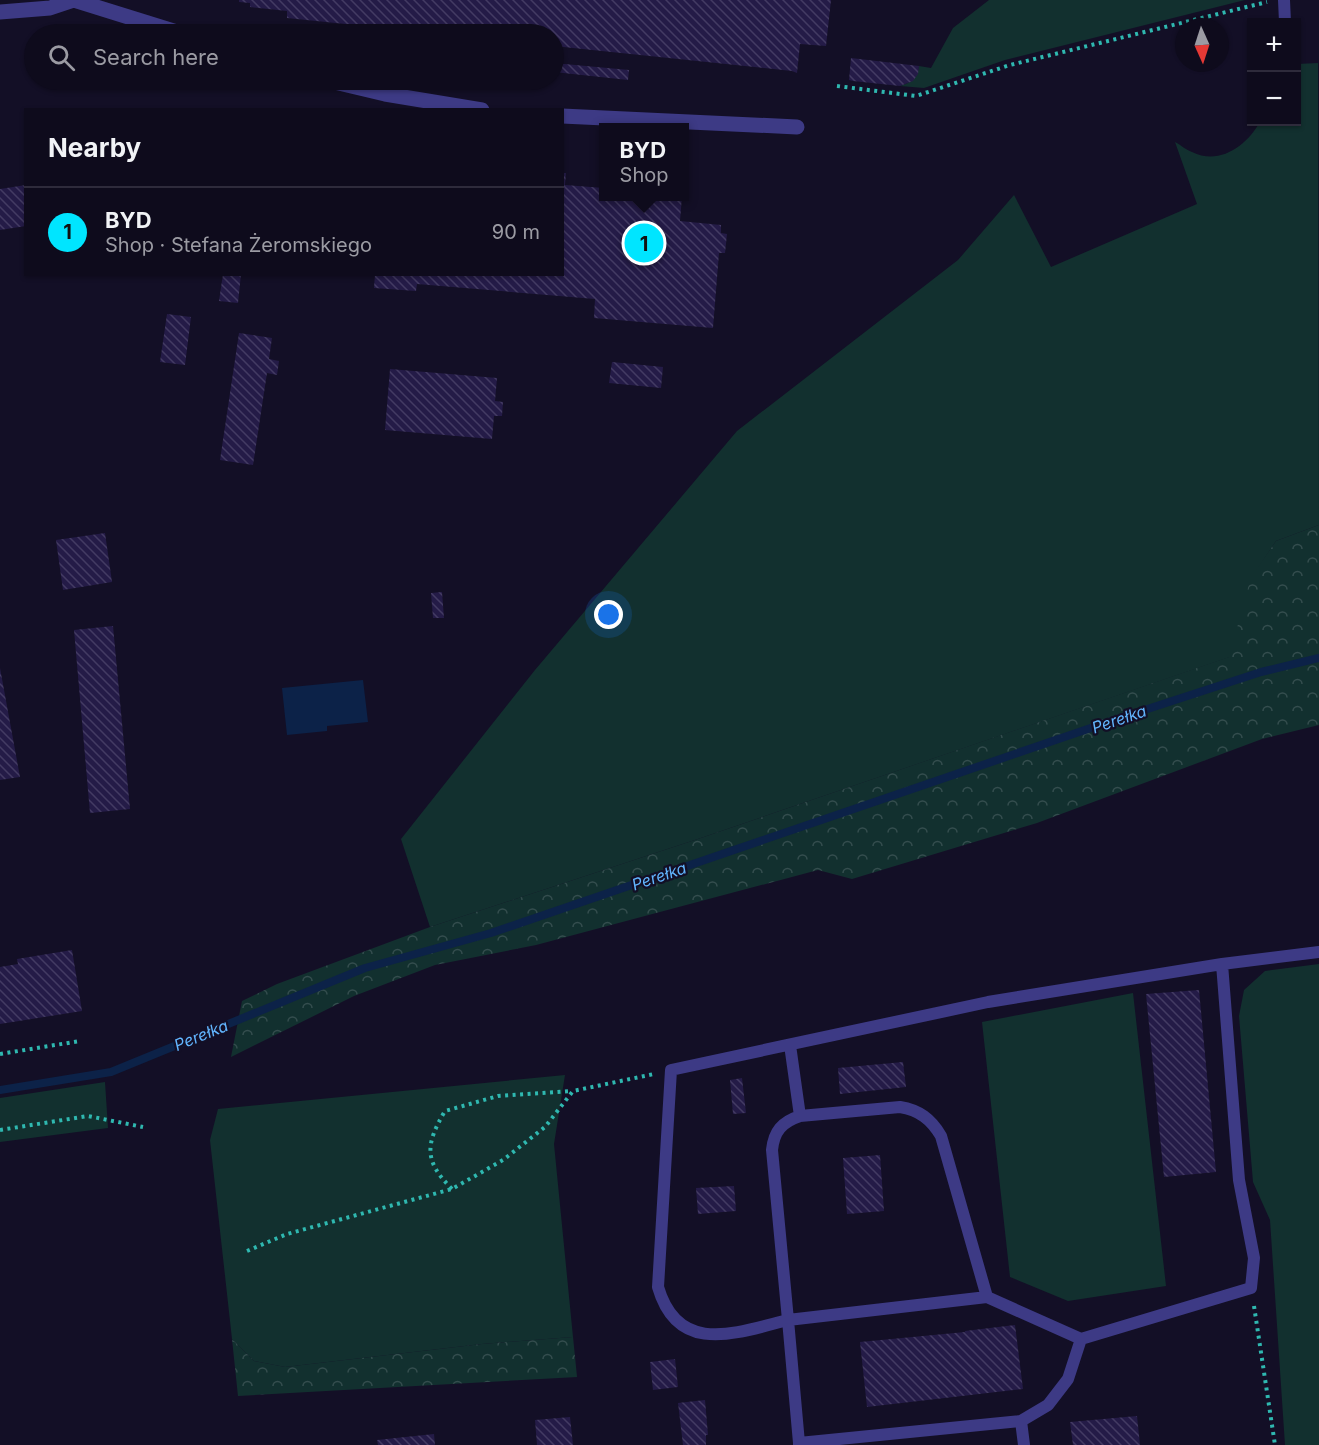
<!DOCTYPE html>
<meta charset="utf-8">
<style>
:root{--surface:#0e0b1c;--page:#1c1929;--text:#f1f3f6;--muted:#9b9ba3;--line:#2e2b3b;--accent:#00e5ff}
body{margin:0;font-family:Inter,sans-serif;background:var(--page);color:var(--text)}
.controls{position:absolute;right:18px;top:18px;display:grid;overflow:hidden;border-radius:0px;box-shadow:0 2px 4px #0004}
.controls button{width:54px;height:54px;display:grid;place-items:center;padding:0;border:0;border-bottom:2px solid var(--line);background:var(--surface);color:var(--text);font:30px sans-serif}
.compass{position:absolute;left:1175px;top:18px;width:54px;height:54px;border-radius:50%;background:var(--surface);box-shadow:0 2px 4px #0004;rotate:177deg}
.you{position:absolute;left:609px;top:615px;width:21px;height:21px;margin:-15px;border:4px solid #fff;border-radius:50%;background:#1a73e8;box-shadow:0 0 0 9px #1a73e833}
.badge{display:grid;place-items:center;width:39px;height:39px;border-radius:50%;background:var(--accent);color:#111;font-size:20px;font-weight:700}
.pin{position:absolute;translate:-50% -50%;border:3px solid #fff;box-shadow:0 2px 6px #0006}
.popup{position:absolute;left:599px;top:123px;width:90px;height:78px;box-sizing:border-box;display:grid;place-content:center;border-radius:0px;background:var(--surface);filter:drop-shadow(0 2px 4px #0005);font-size:20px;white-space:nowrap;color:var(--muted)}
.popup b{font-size:22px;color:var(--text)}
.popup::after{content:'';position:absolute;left:50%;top:100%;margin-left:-12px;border:12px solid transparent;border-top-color:var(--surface)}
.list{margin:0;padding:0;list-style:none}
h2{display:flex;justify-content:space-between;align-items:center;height:78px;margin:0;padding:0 24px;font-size:26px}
h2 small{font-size:20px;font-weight:400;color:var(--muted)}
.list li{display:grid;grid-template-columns:39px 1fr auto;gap:18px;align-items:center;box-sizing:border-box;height:90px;padding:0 24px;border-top:2px solid var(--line)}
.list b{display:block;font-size:22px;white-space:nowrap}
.list p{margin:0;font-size:20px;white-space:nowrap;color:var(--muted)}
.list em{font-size:20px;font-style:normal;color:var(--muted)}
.icon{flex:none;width:33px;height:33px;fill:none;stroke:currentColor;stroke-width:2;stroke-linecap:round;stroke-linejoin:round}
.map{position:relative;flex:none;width:1319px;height:1445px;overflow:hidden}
.search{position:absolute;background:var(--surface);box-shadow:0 2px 4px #0004;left:24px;top:24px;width:540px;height:66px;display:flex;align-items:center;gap:15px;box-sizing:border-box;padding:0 21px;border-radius:33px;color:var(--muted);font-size:22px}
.panel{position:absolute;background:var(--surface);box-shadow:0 2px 4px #0004;left:24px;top:108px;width:540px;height:168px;border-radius:0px}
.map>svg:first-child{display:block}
.green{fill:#12302f}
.forest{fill:url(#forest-crowns)}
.water{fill:#0c2248}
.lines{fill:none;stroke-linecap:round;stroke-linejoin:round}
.stream{stroke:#0c2248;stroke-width:8}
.building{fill:url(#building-back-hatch)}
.path{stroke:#2fb8b0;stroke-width:4;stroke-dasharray:3 4.5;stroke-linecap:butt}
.service{stroke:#3d3a85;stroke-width:12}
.minor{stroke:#3d3a85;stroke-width:15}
.labels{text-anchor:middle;stroke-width:4.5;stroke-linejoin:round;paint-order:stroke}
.water-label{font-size:16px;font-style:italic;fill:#62b6ff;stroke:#130f26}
</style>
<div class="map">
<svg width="1319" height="1445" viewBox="0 0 1319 1445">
<defs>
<pattern id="forest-crowns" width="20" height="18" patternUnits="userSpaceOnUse" patternTransform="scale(1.5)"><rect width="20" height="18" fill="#12302f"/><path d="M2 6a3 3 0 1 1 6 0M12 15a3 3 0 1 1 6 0" fill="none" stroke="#344d4e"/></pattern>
<pattern id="building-back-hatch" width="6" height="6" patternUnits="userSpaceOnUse" patternTransform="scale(1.5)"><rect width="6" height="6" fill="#241b47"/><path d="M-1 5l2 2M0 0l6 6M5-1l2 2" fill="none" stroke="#433b63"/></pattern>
</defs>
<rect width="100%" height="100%" fill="#130f26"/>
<path class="green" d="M989 0H1245L1005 60 924 88 900 86C911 83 917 78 919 66L931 68 953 28Z
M1318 63 1319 525 1276 541 1252 577 1230 657 698 839 430 927 401 839 535 670 737 431 958 260 1014 195 1051 267 1197 204 1175 142C1181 145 1186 150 1192 152 1220 166 1247 145 1260 122H1296L1297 64Z
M1319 964V1445H1285L1270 1220 1253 1182 1239 1016 1244 990 1265 971Z
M1133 993 1166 1286 1068 1301 1010 1277 982 1022Z
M565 1075 554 1144 573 1337 482 1344 285 1367 254 1361 232 1339 210 1140 218 1109Z
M105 1082 108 1128 0 1142V1098Z"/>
<path class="forest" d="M1319 525V725L1262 739 1037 823 852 879 818 870 536 945 435 965 354 996 231 1057 242 1001 277 984 430 927 698 839 1229 657 1251 577 1276 541Z
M573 1337 577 1377 238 1396 232 1339 254 1361 285 1367 482 1344Z"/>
<path class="water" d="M363 680 368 722 327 726V731L287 735 282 688Z"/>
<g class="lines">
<path class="stream" d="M0 1090 111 1072 365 968 491 933 1123 717 1261 672 1319 658"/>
</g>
<path class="building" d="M239 0H831L826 46 800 44 797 73 792 71 554 46V34H443L287 18V11L250 7V3L239 2Z
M851 58 919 66 918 74 913 81 900 86 853 81 849 80Z
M554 63 629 70 628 80 554 72Z
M562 173H566L565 185 604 188V196H682L680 221 721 225V233L727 234 725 253H719L713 328 594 318 595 299 417 284 416 291 374 288 375 274H562Z
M26 185V226L0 230V189Z
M223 274H241L238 303 219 301Z
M167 314 191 317 185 365 160 362Z
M239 333 272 338 269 359 279 361 277 375 267 373 253 465 220 460Z
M612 362 663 367 661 388 609 383Z
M390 369 497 378 495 401 503 402 502 416H494L492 439 385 430Z
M105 533 112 582 63 590 56 540Z
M442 592 444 618H433L431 593Z
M113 626 130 809 90 813 74 630Z
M0 668 20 777 0 780Z
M72 950 82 1011 0 1024V967L18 964 17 959Z
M1199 990 1216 1172 1164 1177 1146 994Z
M903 1062 906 1087 840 1094 838 1068Z
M742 1078 746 1113 733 1114 730 1080Z
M880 1155 884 1211 847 1214 843 1158Z
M734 1186 736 1211 698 1214 696 1188Z
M1015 1325 1023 1389 867 1407 860 1342 965 1332V1331Z
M675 1359 678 1387 653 1390 650 1362Z
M705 1400 708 1435H706V1445H683L678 1403Z
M1137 1416 1140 1445H1073L1070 1422Z
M570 1417 573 1445H537L535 1420Z
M434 1434 435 1445H378L377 1440Z"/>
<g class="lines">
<path class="path" d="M837 86 916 96 1010 65 1267 2
M0 1054 80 1041
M0 1130 88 1116 143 1127
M452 1189C424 1161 425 1145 445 1111L498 1096 572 1091
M247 1251 287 1234 452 1189 503 1160 545 1127 573 1091 654 1074
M1254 1306 1275 1445"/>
<path class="service" d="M1284 0 1285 22
M790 1045 800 1116
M987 1297 941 1136C931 1119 919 1110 900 1107L800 1116C782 1122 774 1131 772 1150L788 1320 987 1297 1081 1339
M1021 1421 1024 1445
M799 1443 788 1320C736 1333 678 1356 658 1287L671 1070 988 1002 1222 964 1319 952
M799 1445V1443L1021 1421 1048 1405 1068 1379 1081 1339 1251 1288 1254 1258 1239 1180 1222 964"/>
<path class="minor" d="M0 12 50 8 74 0 183 34
M326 80 385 94 482 110
M562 116 797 127"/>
</g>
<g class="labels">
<g class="water-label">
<text transform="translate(1119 719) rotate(-19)" y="6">Perełka</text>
<text transform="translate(659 876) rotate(-19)" y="6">Perełka</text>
<text transform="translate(201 1035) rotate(-22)" y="6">Perełka</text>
</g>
</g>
</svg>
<div class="controls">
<button>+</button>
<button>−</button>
</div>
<svg class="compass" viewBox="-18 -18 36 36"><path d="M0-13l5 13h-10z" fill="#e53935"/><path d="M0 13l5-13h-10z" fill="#9b9ba3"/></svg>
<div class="you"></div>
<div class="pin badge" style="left:644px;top:243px">1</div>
<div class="popup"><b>BYD</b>Shop</div>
<div class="search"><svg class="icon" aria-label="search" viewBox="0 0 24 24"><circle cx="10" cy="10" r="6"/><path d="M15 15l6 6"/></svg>Search here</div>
<section class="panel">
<h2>Nearby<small></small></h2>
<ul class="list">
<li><span class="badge">1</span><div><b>BYD</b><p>Shop · Stefana Żeromskiego</p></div><em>90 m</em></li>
</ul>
</section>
</div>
